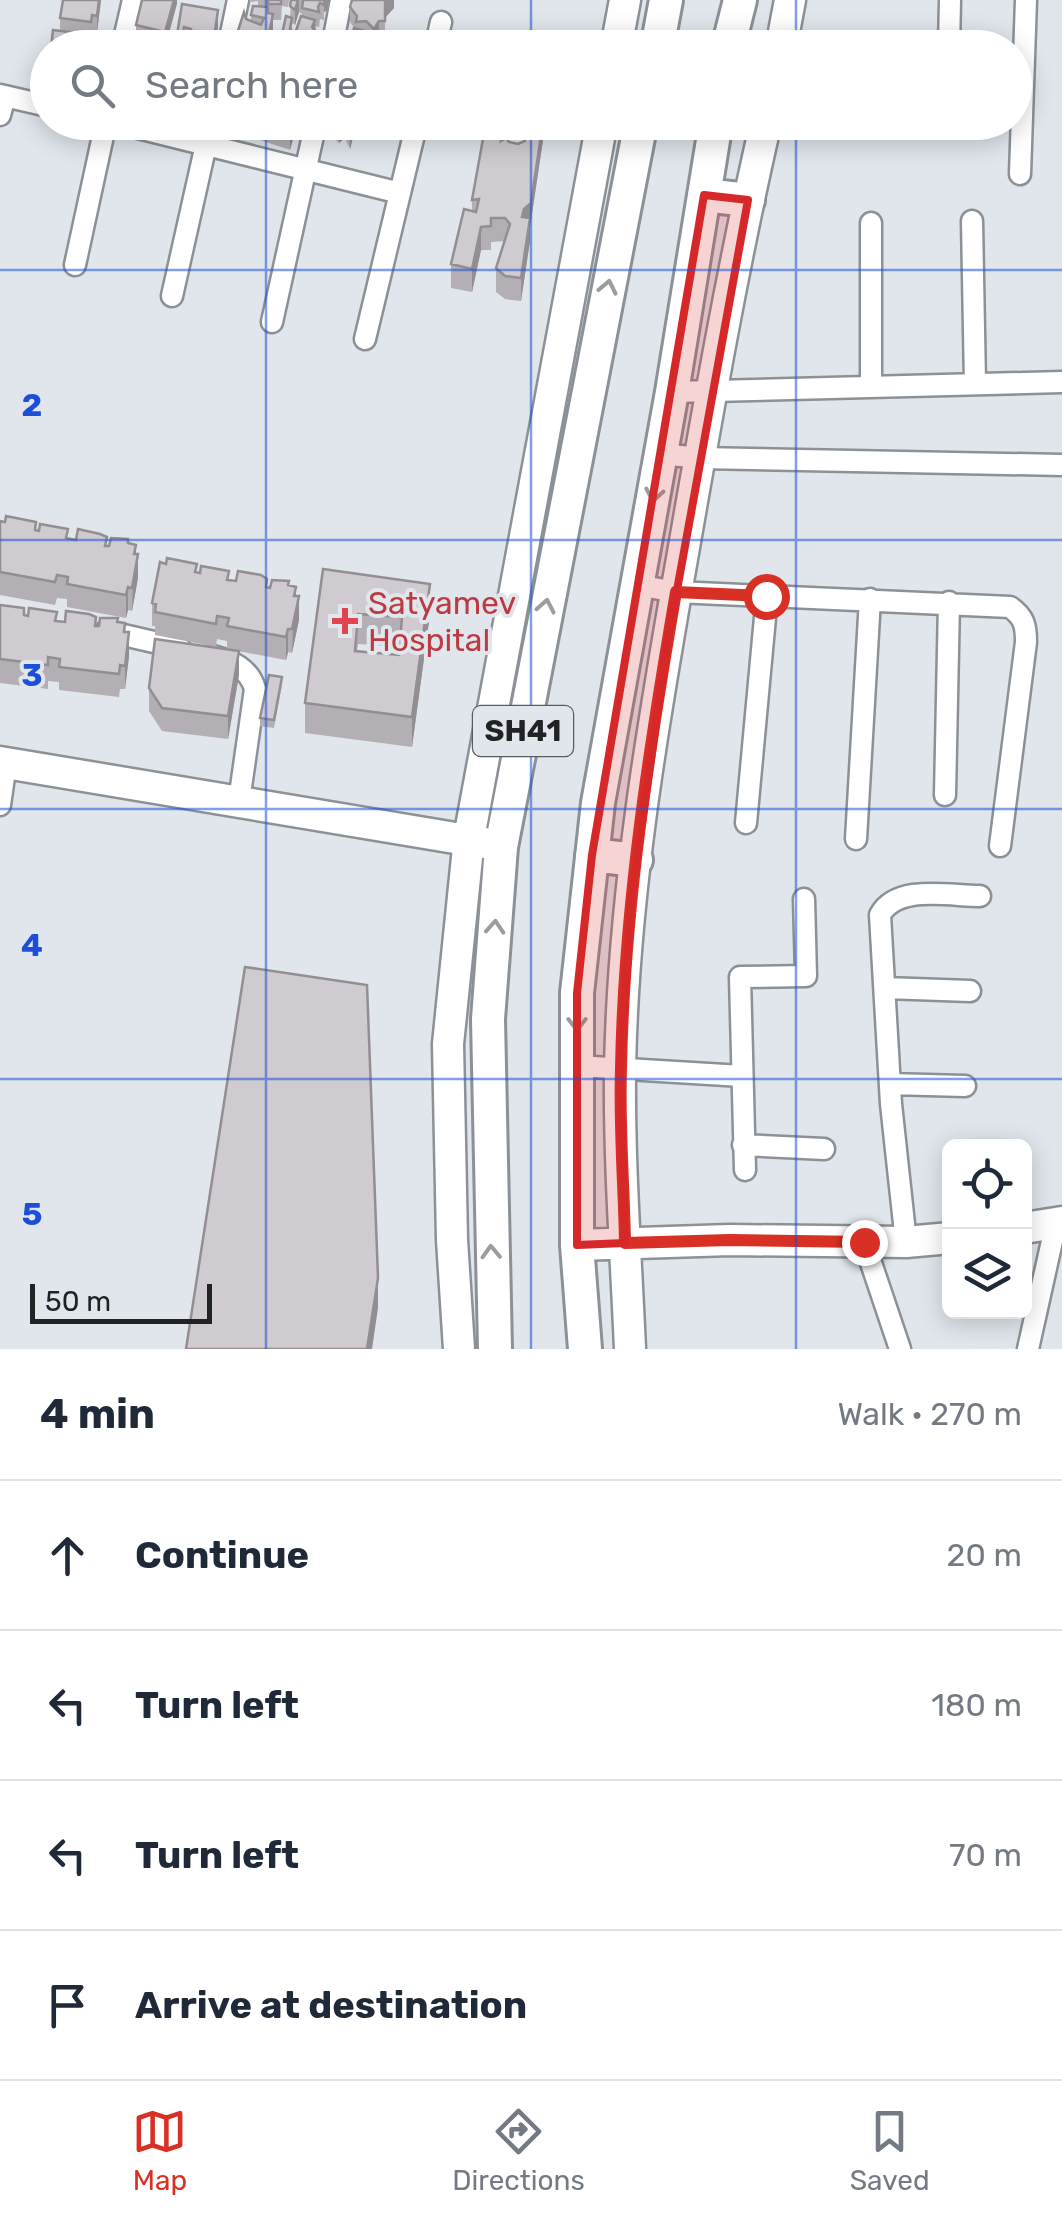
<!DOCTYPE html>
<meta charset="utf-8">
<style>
:root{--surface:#fff;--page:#f6f6f7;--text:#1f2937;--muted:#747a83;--line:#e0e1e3;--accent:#d93025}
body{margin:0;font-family:Rubik,sans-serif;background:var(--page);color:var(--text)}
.controls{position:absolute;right:30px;bottom:30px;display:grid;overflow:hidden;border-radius:15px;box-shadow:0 5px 25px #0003}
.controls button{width:90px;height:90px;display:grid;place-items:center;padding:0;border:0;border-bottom:2px solid var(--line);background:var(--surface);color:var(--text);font:50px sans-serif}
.scale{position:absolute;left:30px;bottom:25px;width:182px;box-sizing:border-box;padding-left:10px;border:5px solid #202224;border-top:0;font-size:28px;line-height:35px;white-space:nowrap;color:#202224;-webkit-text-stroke:8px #e0e6ec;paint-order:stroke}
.stop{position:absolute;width:30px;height:30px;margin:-22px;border:8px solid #d93025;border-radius:50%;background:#fff}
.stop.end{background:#d93025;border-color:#fff;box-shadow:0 2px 10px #0008}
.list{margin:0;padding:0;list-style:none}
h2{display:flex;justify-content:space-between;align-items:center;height:130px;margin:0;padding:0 40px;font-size:42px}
h2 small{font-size:32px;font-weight:400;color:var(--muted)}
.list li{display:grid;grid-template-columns:65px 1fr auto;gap:30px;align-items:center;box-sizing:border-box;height:150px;padding:0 40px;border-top:2px solid var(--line)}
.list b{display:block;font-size:38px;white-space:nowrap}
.list em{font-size:32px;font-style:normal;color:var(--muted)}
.icon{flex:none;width:55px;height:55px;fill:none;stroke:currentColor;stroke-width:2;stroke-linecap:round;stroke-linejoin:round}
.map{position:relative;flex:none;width:1062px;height:1349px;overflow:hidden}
.search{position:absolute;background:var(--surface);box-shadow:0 5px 25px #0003;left:30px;right:30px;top:30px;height:110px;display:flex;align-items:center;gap:25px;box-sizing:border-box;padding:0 35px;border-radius:55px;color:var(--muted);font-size:38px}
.sheet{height:730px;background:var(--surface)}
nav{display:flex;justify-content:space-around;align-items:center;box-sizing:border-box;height:140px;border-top:2px solid var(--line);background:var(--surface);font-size:28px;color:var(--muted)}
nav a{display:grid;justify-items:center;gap:5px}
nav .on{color:var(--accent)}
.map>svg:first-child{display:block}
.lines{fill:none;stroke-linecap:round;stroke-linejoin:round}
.street-casing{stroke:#8b9197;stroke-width:25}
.secondary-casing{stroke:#8b9197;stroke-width:35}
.primary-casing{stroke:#8b9197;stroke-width:38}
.street{stroke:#fff;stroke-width:20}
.secondary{stroke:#fff;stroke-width:30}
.primary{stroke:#fff;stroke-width:32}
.wall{fill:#b3afb4;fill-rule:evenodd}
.shaded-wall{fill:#928e92}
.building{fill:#d0cbd1;stroke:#928e92;stroke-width:2.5;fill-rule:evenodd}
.oneway{stroke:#9b9c9c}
.route{stroke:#d93025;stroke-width:12}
.marked{fill:#d62828;fill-opacity:0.2;stroke:#d62828;stroke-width:8;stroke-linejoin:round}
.grid{fill:none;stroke:#1d4ed8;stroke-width:2.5;stroke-opacity:0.55}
.health-dot{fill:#e0444e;stroke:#e0e6ec;stroke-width:4}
.labels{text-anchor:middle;stroke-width:8;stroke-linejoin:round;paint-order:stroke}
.shield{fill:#e0e6ec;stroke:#5a5d60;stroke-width:2.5}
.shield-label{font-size:30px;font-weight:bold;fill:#202224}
.health-label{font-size:32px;fill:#be3a42;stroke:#e0e6ec;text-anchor:start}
.grid-label{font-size:32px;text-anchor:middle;font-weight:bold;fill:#1d4ed8;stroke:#e0e6ec;stroke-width:8;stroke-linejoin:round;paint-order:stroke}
</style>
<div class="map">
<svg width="1062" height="1349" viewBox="0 0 1062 1349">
<rect width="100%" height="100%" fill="#e0e6ec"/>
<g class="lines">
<g class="street-casing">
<path id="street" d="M122 48 133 0
M228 48 238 0
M332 48 341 0
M435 48 441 22
M949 48 950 0
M0 95 48 106
M0 115 5 96
M114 122 400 193
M1020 174 1026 0
M972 221 975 384
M871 223V386
M75 265 106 122
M172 296 211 122
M272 322 316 122
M365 339 417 122
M672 392 1062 382
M661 454 700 458 1062 465
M637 585 676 592 1010 607C1024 617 1026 625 1026 642L1000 846
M106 631 180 648
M213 656C232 661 249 668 255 689L239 801
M945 795 949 602
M0 805 6 763
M746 823 767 596
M856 839 870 599
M885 988 970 991
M577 1066 742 1076
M890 1084 965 1086
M743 1145 824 1149
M745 1170 740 977 806 976 804 899
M864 1242 900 1349
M906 1242 891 1104 880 915C897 884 949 896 980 896
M1028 1349 1056 1223"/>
</g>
<g class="secondary-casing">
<path id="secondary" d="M616 48 625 0
M781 48 790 0
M0 762 485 843
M1024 1228 1062 1222
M577 1245 730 1240 906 1242 950 1238
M459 1349 452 1240 448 1044 469 838 602 122
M630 1349C626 1256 619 1163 620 1070 623 896 653 723 683 553 708 409 733 265 766 122"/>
</g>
<g class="primary-casing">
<path id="primary" d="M657 48 666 0
M728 48 740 0
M704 195 748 200
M592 855 636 860
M495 1349 488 1019 501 847 641 122
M585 1349 577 1245V993L598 803 672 392 716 122"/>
</g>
<use href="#street" class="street"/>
<use href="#secondary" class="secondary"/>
<use href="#primary" class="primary"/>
</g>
<path class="wall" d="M101 0 97 32 92 31 91 38 84 37V41L88 48 60 31V18Z
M177 0 165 48 136 39V25Z
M251 0H289L288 7 282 6 281 20H273V30L269 48H235V40L246 19 251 21V15L258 6V1L251 2Z
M291 0H329L328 10 324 12V20L320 19 319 27 315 26 317 48H279L290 18ZM299 12 302 14V16L295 34 292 32V23L295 25Z
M394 0V8L385 17V37H379L374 45 372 43V48L352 43V36L355 29 350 22V7Z
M182 4 218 26 215 48H189V44L184 43 183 48H177V35Z
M244 122H254L252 127 246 128Z
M260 122H295V132L290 150 260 140Z
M327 122H357L350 149 345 138 339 143 327 131Z
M509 122V142L518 144 525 141 543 122V140L530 227V241L521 301 505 299 496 292V268L505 241 491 242V250H481L472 292 451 288V264L472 211V200Z
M0 521 68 538 107 546 128 544 136 554 138 578 132 611 128 610 126 618 67 607V599L57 598 55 605 0 595Z
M323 569 430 614 412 747 305 733V703ZM358 644 400 647 399 655 357 651Z
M197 572 267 588 289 586 296 596 299 620 292 653 288 652 286 660 227 649V641L217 639 216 647 155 635V626H152V603Z
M0 605 24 615 57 621 96 626 118 622 125 632 129 656 125 689H120L119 697 59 690V682L48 681V689L0 683Z
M239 675 228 739 162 731 149 711V688Z
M282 685 274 728 260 726V718Z"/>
<path class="shaded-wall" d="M99 0H101L97 32V16Z
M174 0H177V4L165 48V32Z
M298 0H299V12L295 25V10Z
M324 0H329L328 10 324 12Z
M387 0H394V8L385 18V2Z
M218 10V26L215 48H213Z
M273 14V30L269 48H266Z
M315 20 317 48H310V39Z
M379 21V37L374 45V29Z
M293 122H295V132L290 150V134Z
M345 122V138L339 143V128Z
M353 122H357L350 149V133Z
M504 122H509V142L501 141Z
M543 122V140L530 227V241L521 301 522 217Z
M481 227V250L472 292V269Z
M136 545V568L138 554V578L132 611 134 554Z
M430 584V614L412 747V717Z
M128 587V610L126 618V595Z
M296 587V610L299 596V620L292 653 294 596Z
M288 629V652L286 660V637Z
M129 632V656L125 689V666Z
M239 651V675L228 739V716Z
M378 1278V1308L372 1349H367Z"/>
<path class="building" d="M63 0H99L97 16 92 15 91 22 60 18Z
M142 0H174L165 32 136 25Z
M268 0H281V4H268Z
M291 0H298L295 10 290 6Z
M303 0H324V5L320 3 318 7 319 12 302 8Z
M352 0H387L385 2V21H379L374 29 366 21 356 22 357 16 350 7Z
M182 4 218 10 213 44 189 40 191 29 184 27 182 36 177 35Z
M253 6 268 7V13L273 14 266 48H244V42L235 40 244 12 246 19 261 25 264 18 251 15Z
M286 16 292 18 290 29 295 34 301 16 315 20 312 27 317 33 310 39 314 48H279Z
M354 28 365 31 366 37 372 41V48H346L350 42 366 46 352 36Z
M53 30 84 34 83 41H88L87 48H51Z
M340 35 346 48H339Z
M143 36H155L154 45 160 48H130V42Z
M386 38 391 48H384Z
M401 41 411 42V48H400Z
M260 122H293L290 134 260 124Z
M345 122H353L350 133Z
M486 122H504L501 141 506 138 509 142 518 144 525 141 527 122H543L531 203 524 209 522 217 530 218 521 278 505 276 496 268 510 224 505 218H491V226L481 227 472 269 451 264 464 209 476 212 479 199 472 200Z
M6 516 36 522 35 530 39 531 40 524 68 529 66 538 76 540 78 529 100 534 107 537 105 546H109L111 538 128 539V543L136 545 134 554H138L132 588 128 587 126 595 67 584 68 577 57 575 55 582 0 572V521L5 522Z
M167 558 197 564 195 572 200 573 201 566 229 571 227 580 236 581 238 571 261 575 267 579 266 587 270 588 272 580 289 581 288 585 296 587 294 596H299L292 629H288L286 637 227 626 229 618 217 616 216 624 155 612 156 604 152 603 160 562 166 564Z
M323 569 430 584 412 717 305 703ZM358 614 402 617 399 655 355 651Z
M0 605 24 608V615L28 616 29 608 57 612 55 621 65 622 66 611 89 614 96 617 95 626H99L100 618H118L117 622 125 623 124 632H129L125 666 120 665 119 674 59 667 60 659 48 657V665L0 659Z
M155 639 239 651 228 716 162 708 149 688Z
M269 675 282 677 274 720 260 718Z
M245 967 367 985 378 1278 367 1349H186Z"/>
<defs><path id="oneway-chevron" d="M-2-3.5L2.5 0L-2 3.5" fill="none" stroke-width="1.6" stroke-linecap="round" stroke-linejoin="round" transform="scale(2.5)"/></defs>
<g class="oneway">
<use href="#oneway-chevron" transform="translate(608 287) rotate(-78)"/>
<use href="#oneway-chevron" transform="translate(654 495) rotate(100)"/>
<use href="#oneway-chevron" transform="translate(546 606) rotate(-79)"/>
<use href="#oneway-chevron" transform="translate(495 927) rotate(-86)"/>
<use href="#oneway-chevron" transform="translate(577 1024) rotate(90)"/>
<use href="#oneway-chevron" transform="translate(491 1252) rotate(-92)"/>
</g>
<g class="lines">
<path class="route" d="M766 596 676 592C649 749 624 908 621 1068 619 1126 624 1185 625 1243L730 1240 864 1242"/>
</g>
<path class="marked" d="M704 195 748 200 667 645 632 895 620 1069 625 1243 577 1245V993L592 855Z"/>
<path class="grid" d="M266 0V48M531 0V48M796 0V48M266 122V1349M531 122V1349M796 122V1349M0 270H1062M0 540H1062M0 809H1062M0 1079H1062"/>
<path class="health-dot" d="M340 606h10v10h10v10h-10v10h-10v-10h-10v-10h10z"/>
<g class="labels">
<rect class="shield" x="473" y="706" width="100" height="50" rx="8"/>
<g class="shield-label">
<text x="523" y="741">SH41</text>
</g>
<g class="health-label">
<text x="368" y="614">Satyamev<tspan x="368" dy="37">Hospital</tspan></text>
</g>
</g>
<g class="grid-label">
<text x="32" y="416">2</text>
<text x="32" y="686">3</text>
<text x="32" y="956">4</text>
<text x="32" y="1225">5</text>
</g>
</svg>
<div class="controls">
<button><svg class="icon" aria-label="locate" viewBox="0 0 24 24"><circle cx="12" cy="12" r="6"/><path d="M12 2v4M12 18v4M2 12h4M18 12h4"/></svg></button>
<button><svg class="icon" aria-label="layers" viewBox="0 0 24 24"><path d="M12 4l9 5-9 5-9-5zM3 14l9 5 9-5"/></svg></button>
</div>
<div class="scale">50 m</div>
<div class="stop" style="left:766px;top:596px"></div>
<div class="stop end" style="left:864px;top:1242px"></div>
<div class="search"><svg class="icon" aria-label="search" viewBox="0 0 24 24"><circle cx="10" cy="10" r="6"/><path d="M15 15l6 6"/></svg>Search here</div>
</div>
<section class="sheet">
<h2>4 min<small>Walk · 270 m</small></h2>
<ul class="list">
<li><svg class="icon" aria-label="ahead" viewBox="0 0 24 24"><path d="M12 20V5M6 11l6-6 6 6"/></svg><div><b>Continue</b></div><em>20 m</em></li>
<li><svg class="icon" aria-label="left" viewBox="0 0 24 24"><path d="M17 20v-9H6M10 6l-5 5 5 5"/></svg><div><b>Turn left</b></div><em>180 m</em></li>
<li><svg class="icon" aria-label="left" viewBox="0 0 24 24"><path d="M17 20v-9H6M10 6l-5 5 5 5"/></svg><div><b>Turn left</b></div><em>70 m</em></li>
<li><svg class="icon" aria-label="arrive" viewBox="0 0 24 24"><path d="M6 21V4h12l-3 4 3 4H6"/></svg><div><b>Arrive at destination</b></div></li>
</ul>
</section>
<nav>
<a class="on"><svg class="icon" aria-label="map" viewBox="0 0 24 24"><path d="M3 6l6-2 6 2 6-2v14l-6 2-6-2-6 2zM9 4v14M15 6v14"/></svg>Map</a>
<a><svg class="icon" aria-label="directions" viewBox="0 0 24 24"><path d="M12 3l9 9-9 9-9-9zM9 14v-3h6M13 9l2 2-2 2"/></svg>Directions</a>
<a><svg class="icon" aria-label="saved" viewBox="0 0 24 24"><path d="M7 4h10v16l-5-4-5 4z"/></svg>Saved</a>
</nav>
